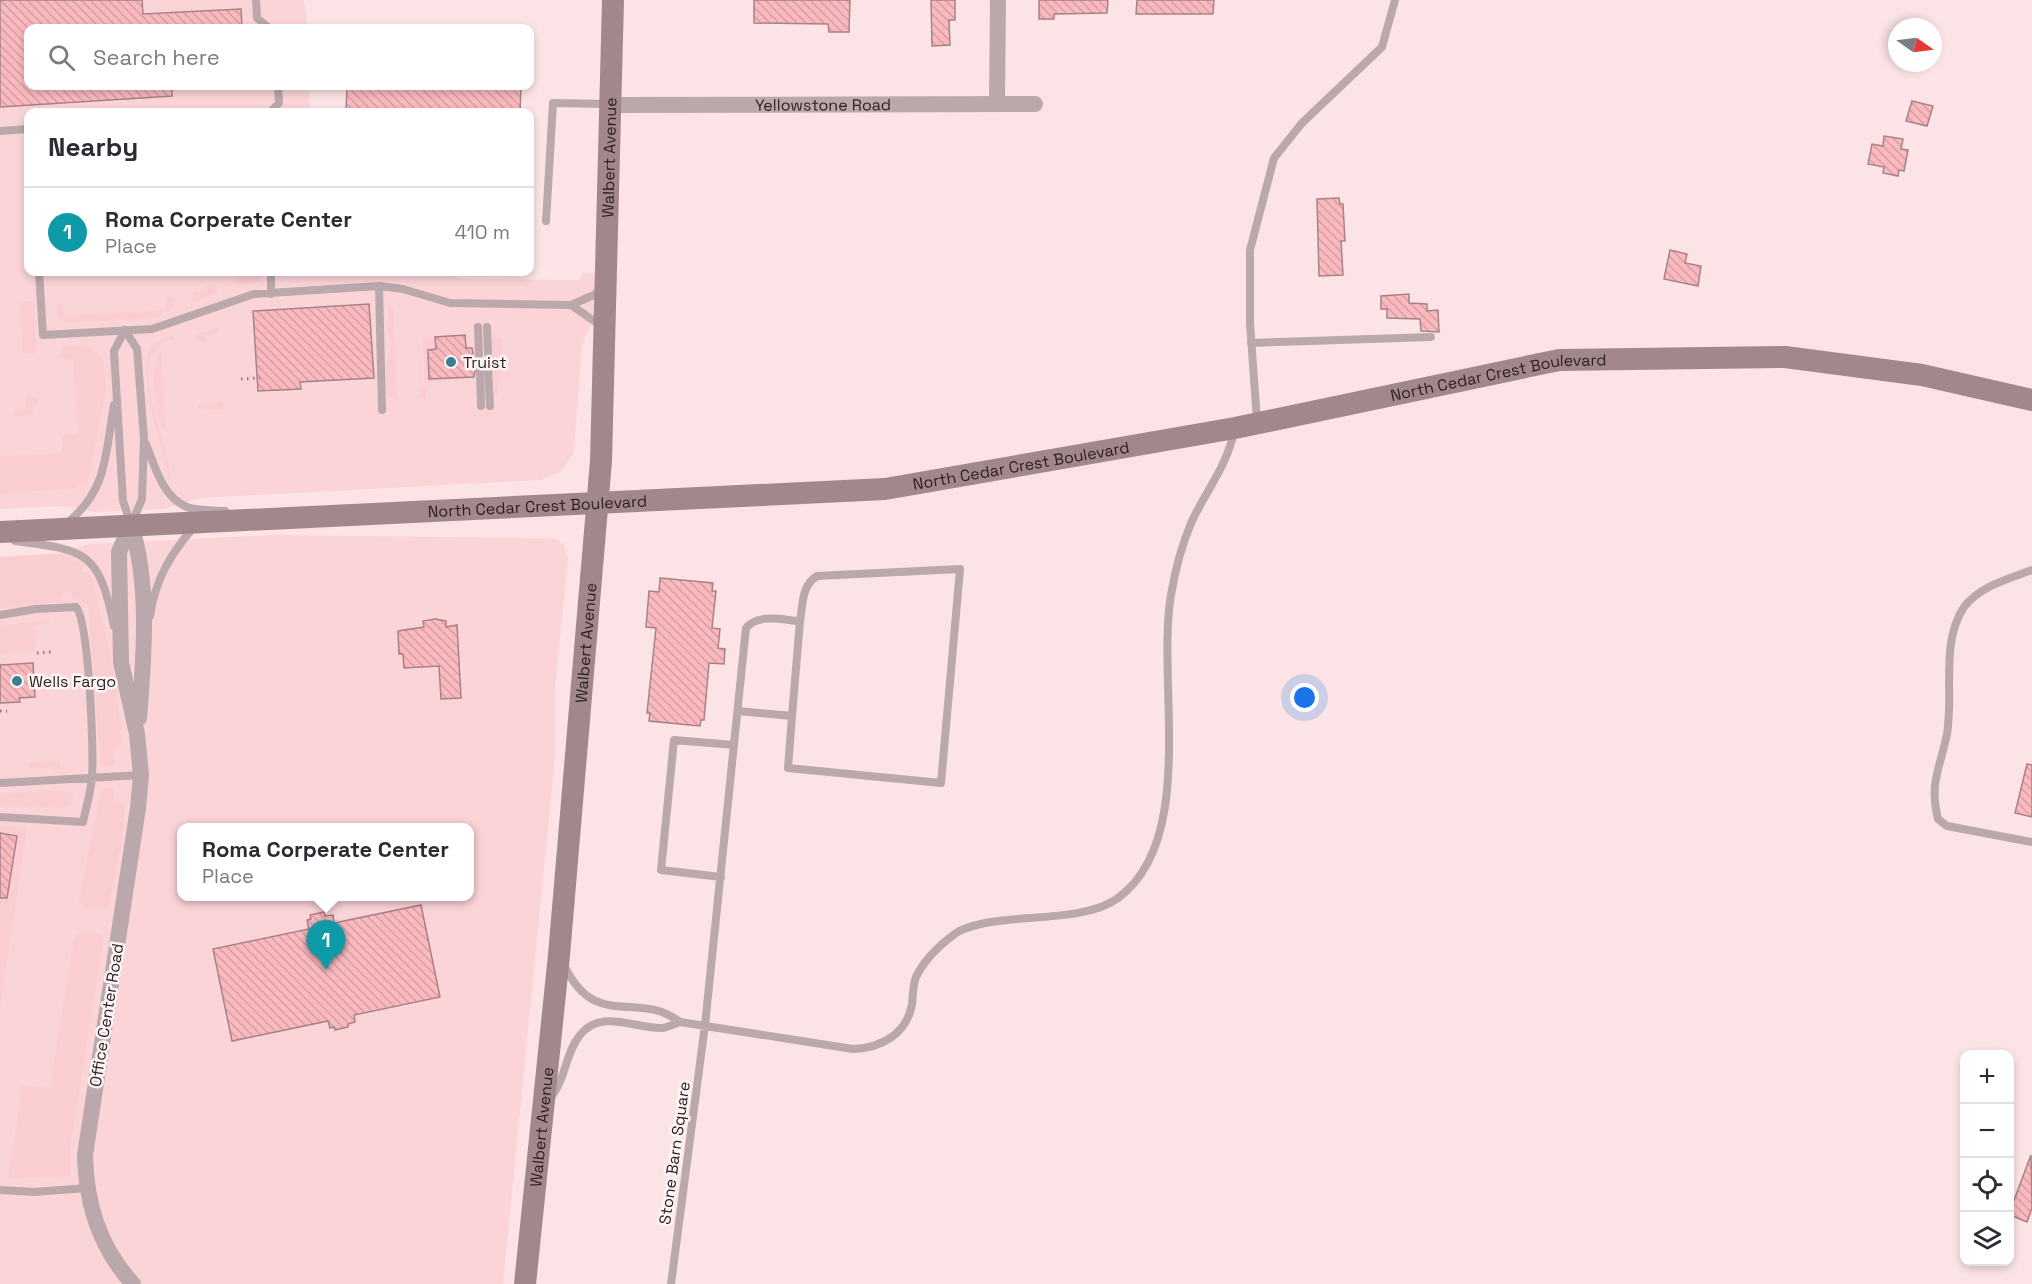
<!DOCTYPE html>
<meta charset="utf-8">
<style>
:root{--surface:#fff;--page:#f7f7f7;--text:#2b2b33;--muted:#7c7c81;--line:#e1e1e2;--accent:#111827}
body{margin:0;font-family:"Space Grotesk",sans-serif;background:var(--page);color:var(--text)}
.controls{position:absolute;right:18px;bottom:18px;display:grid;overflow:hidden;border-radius:12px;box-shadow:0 3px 9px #0003}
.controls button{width:54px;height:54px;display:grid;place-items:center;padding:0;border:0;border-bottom:2px solid var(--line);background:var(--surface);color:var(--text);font:30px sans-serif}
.compass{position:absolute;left:1888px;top:18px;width:54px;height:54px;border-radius:50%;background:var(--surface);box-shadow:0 3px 9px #0003;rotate:104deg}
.you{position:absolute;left:1305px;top:698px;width:21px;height:21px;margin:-15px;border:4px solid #fff;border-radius:50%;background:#1a73e8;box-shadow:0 0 0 9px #1a73e833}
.badge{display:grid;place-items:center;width:39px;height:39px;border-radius:50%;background:var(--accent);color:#fff;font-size:20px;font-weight:700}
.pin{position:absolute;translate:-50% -50px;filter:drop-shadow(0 2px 3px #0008)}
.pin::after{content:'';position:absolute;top:32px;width:21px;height:18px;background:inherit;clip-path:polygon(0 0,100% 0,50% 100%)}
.popup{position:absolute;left:177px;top:823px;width:297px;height:78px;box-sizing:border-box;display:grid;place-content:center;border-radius:12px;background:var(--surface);filter:drop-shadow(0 2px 4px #0005);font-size:20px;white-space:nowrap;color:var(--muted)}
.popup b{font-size:22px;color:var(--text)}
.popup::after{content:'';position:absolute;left:50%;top:100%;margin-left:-12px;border:12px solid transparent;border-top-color:var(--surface)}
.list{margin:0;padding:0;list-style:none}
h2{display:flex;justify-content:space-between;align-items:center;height:78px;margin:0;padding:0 24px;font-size:26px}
h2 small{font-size:20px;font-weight:400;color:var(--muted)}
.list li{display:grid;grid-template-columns:39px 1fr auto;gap:18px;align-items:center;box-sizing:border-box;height:90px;padding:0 24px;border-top:2px solid var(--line)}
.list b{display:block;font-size:22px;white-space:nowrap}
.list p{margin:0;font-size:20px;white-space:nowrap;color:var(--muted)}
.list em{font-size:20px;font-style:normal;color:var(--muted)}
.icon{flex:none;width:33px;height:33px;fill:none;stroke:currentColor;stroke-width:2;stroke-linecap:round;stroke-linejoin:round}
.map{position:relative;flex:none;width:2032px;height:1284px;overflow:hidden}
.search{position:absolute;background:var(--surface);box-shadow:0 3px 9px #0003;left:24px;top:24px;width:510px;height:66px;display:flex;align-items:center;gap:15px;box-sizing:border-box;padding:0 21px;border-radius:12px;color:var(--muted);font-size:22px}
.panel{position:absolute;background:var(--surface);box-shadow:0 3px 9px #0003;left:24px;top:108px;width:510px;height:168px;border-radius:12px}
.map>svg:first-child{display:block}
.built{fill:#fbd4d8;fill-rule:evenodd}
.grass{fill:#facdd1}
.building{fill:url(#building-back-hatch);stroke:#a78286;stroke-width:1.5}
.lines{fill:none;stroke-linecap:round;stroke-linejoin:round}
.path{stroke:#8c7a7b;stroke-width:3;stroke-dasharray:1.5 4.5;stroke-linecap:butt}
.service{stroke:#baa8aa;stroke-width:8}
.minor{stroke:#baa8aa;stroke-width:16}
.secondary{stroke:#a2888a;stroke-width:22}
.poi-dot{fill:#3d7c91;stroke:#fef5f6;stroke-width:2}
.labels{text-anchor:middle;stroke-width:5;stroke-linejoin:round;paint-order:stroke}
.street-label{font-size:16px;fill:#2e2021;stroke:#fef5f6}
.poi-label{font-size:16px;fill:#2e2021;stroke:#fef5f6;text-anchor:start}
</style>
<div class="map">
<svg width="2032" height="1284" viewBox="0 0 2032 1284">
<defs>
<pattern id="building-back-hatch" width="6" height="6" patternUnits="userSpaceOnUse" patternTransform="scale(1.5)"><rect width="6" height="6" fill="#f9b9bf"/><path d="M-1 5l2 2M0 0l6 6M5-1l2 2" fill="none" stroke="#d69fa4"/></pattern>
</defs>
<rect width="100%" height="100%" fill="#fce4e6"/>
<path class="built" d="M0 0H304L307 28H28V86H309L310 112H28V272H435L462 279 578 280 583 273H598L595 318 582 344 574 452 562 471 540 480 201 498 165 509 95 512 61 506 0 509Z
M273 535 541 538 556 539 564 545 568 558 555 688V758L503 1284H0V557L54 554 90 544ZM182 828H470V896H182Z"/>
<path class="grass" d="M249 272H263L260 280 251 284H237L236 278 249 276Z
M215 284 218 289 216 294 192 302 193 292 204 291 205 286Z
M169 296 174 299 173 307 155 318 67 323C58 321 53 309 58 302L63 304 65 316 165 310 166 298Z
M20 301H31L34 304 36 351 33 354H23Z
M388 305 393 307 397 395 395 399 387 396 385 366 390 352Z
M218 326 219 333 206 335 207 342 197 341 194 336Z
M492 335 502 340V347L497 396 494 394Z
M174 336 175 338C168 341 160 344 155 351 134 378 171 448 170 480L167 473C160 440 143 391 147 357 148 344 162 336 174 336Z
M435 337 436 349 428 350 429 379 447 378V381L425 382 423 341 425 338Z
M419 338 421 386H426L425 400 420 397Z
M86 345 103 358 106 389 87 487 79 483 74 489 0 493V456L62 453V435L78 434 73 360 59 358 62 348Z
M161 351 166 433C155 418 148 366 161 351Z
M29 395 39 398C36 412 26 420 13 415L15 409H26L25 399Z
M222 403 224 408 221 410 197 409 198 404Z
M54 554 72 558 84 567 81 571 90 574 92 579 112 662 123 745H117L114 756 115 766 104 764 100 759 88 604 73 599 71 592 67 591 62 595 61 601 0 609V557Z
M49 619V624L35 625 36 649 34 651 0 653V626Z
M59 761 61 763 59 769 28 767 30 762Z
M113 787V798L119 804 125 805 122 839 108 908H85L79 901 101 790Z
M63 790 73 794 72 805 67 808 0 806V794Z
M0 826 27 828 0 1007Z
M82 932H96L104 937 70 1148V1176L8 1179 22 1088 12 1084 50 1088 73 944 76 935Z"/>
<path class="building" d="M0 0H142L143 14 241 9 242 28H28V86H172V96L0 107Z
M754 0H850L849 32H829L828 24 754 23Z
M931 0H955V20H949L950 45 932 46Z
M1039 0H1108L1107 13 1054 14V19H1039Z
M1137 0H1214L1213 14H1136Z
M347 86H521L520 112H346Z
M1912 101 1933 106 1927 126 1906 121Z
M1884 136 1903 139 1901 149 1908 150 1904 171 1899 170 1898 176 1883 173 1884 167 1868 164 1872 144 1883 146Z
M1339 198 1340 204H1343L1345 241H1341L1343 275 1319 276 1317 199Z
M1670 250 1687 254 1685 263 1701 266 1698 286 1664 279Z
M1409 294V303L1427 304V311L1438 310 1439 332 1421 331 1420 319 1387 318V309H1381V296Z
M369 304 374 378 300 382 301 389 258 391 253 311Z
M465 335 466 348H472L474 358 479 360 492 358V364L476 365 474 377 429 379 428 350 436 349 435 337Z
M660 578 713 583 712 591H716L712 628 720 629 718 648 725 649 724 664 709 663 704 720H701L700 726 649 721 650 713H647L656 628 646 627 649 591 659 592Z
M435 619 446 621V627L457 625 461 698 441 699 439 666 404 668 403 654H399L398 631 424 627 423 621Z
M33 663 35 697 19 698 20 702 0 703V665Z
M2027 764 2032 765V817L2015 813Z
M0 833 17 836 7 898H0Z
M421 905 440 997 354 1015 355 1022 348 1024V1027L335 1030 334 1027 330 1028 328 1021 232 1041 213 949 309 929 307 920 311 919 310 915 324 912 325 916 333 915 334 923Z
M2031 1155 2032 1208 2027 1222 2010 1215V1211Z"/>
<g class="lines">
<path class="path" d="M241 379 260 378
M37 653 52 652
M0 711H7"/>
<path class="service" d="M256 0 257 18 269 28
M270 112 279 103 278 86
M0 131 28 129
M546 221 553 103 608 104
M39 272 43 335 152 329 254 294 379 286 403 289 450 303 571 305 594 295 601 288
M271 272V294
M379 286 382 410
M571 305 600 325
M478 327 479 354
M487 327 488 353
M125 330 137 349 144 438 142 499 131 525
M125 330 114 351 123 501 131 525
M1251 343 1431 337
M488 369 490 406
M480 370 481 406
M1257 421 1250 323V250L1274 158 1302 123 1382 47 1395 0
M146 444C155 466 162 497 187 507 197 511 214 510 225 511
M67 523C108 490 105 454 114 405
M15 541C87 550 99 552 114 626
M2032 570C2008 579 1980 586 1964 607 1940 643 1954 694 1947 734 1940 769 1929 782 1938 819L1947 826 2032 842
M0 615 36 609 76 607C89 622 94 752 92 777 91 792 86 807 83 822L0 817
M150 616C155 580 171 553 194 527
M792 716 788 768 941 783 960 569 817 576C801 586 803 605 800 621
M0 783 141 775
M721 877 661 870 674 740 734 745
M564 965C596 1032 636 989 680 1022L853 1049C881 1048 907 1034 912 1004 913 995 913 984 916 977 924 960 941 944 956 933 963 928 976 925 985 923 1024 915 1087 921 1118 898 1198 840 1156 681 1171 595 1175 571 1182 544 1192 521 1206 491 1228 464 1234 431
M550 1098C566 1080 565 1053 580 1035 602 1008 634 1029 663 1028 668 1027 675 1024 680 1022
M0 1190 34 1192 87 1188
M671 1284 705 1025 746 628C758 613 783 620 800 621L792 716 738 711"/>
<g class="minor">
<path d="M997 104 998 0"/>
<path id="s1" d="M611 105 1035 104"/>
<path d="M131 525 119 552 121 662 137 734 141 775 138 808 85 1155C86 1204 99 1247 133 1284"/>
<path d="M131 525C150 584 144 657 139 718"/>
</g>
<g class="secondary">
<path id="s2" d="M0 532 885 489 1235 428 1559 360 1785 357 1922 375 2032 400"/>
<path id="s3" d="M525 1284 559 955 601 461 613 0"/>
</g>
</g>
<g class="poi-dot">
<circle cx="451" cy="362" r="6"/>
<circle cx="17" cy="681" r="6"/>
</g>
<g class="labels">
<g class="street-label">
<text dy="6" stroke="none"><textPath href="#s1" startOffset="212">Yellowstone Road</textPath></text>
<text dy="6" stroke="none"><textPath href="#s3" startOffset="1130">Walbert Avenue</textPath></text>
<text dy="6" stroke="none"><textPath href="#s2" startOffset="1510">North Cedar Crest Boulevard</textPath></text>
<text dy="6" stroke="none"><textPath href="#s2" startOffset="1024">North Cedar Crest Boulevard</textPath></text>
<text dy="6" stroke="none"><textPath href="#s2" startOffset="538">North Cedar Crest Boulevard</textPath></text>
<text dy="6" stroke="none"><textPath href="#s3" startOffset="644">Walbert Avenue</textPath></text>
<text transform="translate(106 1015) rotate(-81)" y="6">Office Center Road</text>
<text dy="6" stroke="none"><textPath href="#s3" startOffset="158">Walbert Avenue</textPath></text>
<text transform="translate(674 1153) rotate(-82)" y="6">Stone Barn Square</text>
</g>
<g class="poi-label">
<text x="463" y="368">Truist</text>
<text x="29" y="687">Wells Fargo</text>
</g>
</g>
</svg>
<div class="controls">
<button>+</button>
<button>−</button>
<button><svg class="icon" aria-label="locate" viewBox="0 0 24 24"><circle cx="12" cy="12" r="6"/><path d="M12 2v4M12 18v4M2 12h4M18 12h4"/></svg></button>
<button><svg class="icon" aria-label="layers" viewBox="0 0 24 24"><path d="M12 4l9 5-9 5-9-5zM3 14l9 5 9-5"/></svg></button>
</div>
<svg class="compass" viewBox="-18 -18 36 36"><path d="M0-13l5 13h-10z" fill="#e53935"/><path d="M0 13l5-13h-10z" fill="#7c7c81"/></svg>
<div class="you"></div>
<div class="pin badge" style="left:326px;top:970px;background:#0f9aa8">1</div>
<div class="popup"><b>Roma Corperate Center</b>Place</div>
<div class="search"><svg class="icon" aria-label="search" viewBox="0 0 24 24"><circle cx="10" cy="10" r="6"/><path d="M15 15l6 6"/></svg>Search here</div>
<section class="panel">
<h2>Nearby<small></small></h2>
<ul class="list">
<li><span class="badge" style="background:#0f9aa8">1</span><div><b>Roma Corperate Center</b><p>Place</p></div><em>410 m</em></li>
</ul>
</section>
</div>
